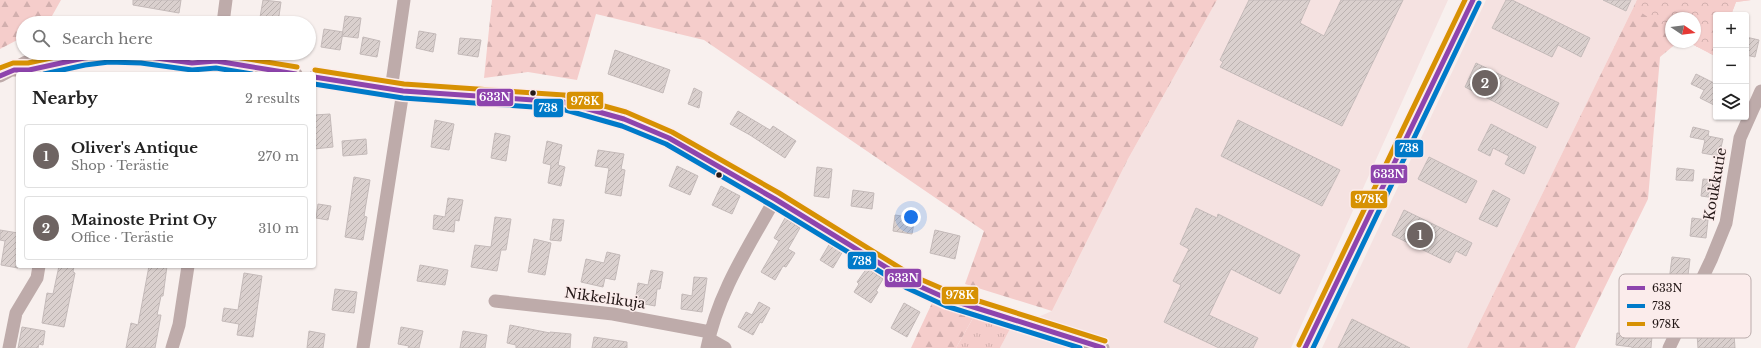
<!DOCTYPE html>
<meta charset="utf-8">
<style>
:root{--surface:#fff;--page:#f2f2f2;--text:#222;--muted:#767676;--line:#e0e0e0;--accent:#6e6462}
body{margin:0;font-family:"Libre Baskerville",serif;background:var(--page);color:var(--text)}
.controls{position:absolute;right:12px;top:12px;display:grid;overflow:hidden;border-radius:4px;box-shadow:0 1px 3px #0004}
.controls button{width:36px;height:36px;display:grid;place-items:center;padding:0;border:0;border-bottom:1px solid var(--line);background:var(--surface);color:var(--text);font:20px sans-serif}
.compass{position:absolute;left:1665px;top:12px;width:36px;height:36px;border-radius:50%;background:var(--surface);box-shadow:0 1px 3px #0004;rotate:103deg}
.you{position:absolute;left:911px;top:217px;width:14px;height:14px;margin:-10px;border:3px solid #fff;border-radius:50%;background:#1a73e8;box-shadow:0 0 0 6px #1a73e833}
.badge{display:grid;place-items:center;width:26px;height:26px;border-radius:50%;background:var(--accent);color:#fff;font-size:13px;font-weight:700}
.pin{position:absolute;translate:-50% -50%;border:2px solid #fff;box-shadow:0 1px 4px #0006}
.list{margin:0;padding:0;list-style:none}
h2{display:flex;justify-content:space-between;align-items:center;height:52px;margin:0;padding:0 16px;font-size:17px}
h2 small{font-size:13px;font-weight:400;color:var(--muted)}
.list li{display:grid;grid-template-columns:26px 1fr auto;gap:12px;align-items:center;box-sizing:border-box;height:64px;margin:0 8px 8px;padding:0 8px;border:1px solid var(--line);border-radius:4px}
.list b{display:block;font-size:15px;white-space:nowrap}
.list p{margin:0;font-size:13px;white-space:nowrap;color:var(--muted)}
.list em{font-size:13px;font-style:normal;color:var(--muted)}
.icon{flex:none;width:22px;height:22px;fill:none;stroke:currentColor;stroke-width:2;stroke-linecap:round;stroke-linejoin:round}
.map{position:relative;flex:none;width:1761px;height:348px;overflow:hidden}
.search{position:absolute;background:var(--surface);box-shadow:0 1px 3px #0004;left:16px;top:16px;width:300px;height:44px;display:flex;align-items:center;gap:10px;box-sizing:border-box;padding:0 14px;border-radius:22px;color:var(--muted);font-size:15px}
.panel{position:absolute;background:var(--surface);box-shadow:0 1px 3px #0004;left:16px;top:72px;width:300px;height:196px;border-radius:4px}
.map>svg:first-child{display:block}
.built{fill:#f5e2e1}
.grass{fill:url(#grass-tufts)}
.forest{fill:url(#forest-firs)}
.park{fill:url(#park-crowns)}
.building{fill:url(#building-hatch);stroke:#c4bab9}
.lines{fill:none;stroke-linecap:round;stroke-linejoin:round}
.minor{stroke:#beabaa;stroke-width:13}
.bus-1-casing{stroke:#fbeceb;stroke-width:8}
.bus-2-casing{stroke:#fbeceb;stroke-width:8}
.bus-3-casing{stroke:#fbeceb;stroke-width:8}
.bus-1{stroke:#8e44ad;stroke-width:5}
.bus-2{stroke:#007ac9;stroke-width:5}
.bus-3{stroke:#d79103;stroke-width:5}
.bus-dot{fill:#241817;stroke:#fbeceb;stroke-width:1.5}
.labels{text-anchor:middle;stroke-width:3;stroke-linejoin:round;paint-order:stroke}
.street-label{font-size:14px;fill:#241817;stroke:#fbeceb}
.key{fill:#fbeceb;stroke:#baacab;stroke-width:1}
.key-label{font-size:11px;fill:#241817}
.line-badge{stroke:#fbeceb;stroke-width:1.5}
.badge-label{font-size:11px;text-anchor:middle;font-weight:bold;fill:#fff}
</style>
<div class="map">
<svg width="1761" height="348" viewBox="0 0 1761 348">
<defs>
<pattern id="grass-tufts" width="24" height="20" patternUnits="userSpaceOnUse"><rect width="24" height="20" fill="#f5cdcb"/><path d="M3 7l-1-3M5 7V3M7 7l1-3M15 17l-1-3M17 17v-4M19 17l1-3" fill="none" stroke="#d2afae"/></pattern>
<pattern id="forest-firs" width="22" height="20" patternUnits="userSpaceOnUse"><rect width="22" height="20" fill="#f5cdcb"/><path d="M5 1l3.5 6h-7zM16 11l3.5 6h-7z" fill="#d2afae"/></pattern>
<pattern id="park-crowns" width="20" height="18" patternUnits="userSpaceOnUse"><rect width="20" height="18" fill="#f5cdcb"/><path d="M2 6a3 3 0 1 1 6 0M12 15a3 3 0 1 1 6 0" fill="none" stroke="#d2afae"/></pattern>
<pattern id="building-hatch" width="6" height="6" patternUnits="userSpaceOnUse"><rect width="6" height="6" fill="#dad0ce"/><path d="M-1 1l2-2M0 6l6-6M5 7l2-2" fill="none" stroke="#bbb2b0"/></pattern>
</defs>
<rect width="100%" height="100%" fill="#f8f0ee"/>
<path class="built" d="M1217 0H1448L1291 348H1000L1010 329 1052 311 1128 159Z
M1486 0H1637L1467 348H1322Z"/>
<path class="grass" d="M973 318 1010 329 1000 348H956Z"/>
<path class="forest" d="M0 0H61L48 23H23V37L0 49Z
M492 0H1217L1128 159 1052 311 965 284 984 231 704 40 596 14 577 80 528 72 484 78Z
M1637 0H1751L1736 2 1731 15H1716V52L1715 56 1688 42H1695V18H1671V42H1678L1660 57 1648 199 1575 348H1467Z
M932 303 973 318 956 348H911Z"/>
<path class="park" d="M1637 0H1751L1736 2 1731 15H1716V52L1715 56 1688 42H1695V18H1671V32L1634 8Z"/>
<path class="building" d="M133 0H181L179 13 133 5Z
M263 0 281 2 278 23H259Z
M1249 0H1310L1300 23 1324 36 1341 0H1403L1342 126 1220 67 1223 62 1220 60Z
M1506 0H1512L1590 38 1581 57 1558 45 1552 57 1492 28Z
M1603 0H1631L1626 11Z
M345 16 361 18 358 38 342 36Z
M324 29 343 32 340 50 321 47Z
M419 31 436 34 433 52 416 48Z
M363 37 380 41 377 57 360 54Z
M1746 37 1759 40 1755 57 1746 55Z
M460 38 481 40 478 57 458 54Z
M615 50 670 70 663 93 608 74Z
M1476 63 1559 103 1547 128 1465 87Z
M1696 74 1716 84V106L1700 98 1704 90 1691 84Z
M694 88 702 92 699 108 688 104Z
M738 111 770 130 773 126 796 141 785 158 750 135 730 124Z
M330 114 333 147 314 149V115Z
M435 120 454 124 449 150 431 147Z
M1238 120 1340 170 1322 206 1221 156Z
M1491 124 1536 147 1524 174 1505 164 1509 156 1493 148 1490 156 1478 150Z
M1693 127 1709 131 1708 136 1723 139 1719 156 1702 153 1705 140 1690 137Z
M495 133 510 136 506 161 491 158Z
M366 139 367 154 343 156 342 141Z
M547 141 562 145 558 165 565 167 561 186 548 183 551 165 543 163Z
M598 150 624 154 621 169 625 170 621 196 605 193 609 168 595 166Z
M1429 157 1477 181 1466 203 1418 179Z
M677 166 698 176 690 195 669 186Z
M817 167 832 169 829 198 814 196Z
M1677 168 1694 170 1693 181 1676 180Z
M354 177 370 180 364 216 367 217 363 240 345 237Z
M1703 179 1717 180 1715 198 1701 196Z
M721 186 740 196 732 214 712 205Z
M853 190 874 193 872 209 851 206Z
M1493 190 1510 199 1497 227 1479 219Z
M448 198 463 200 459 221 455 220 454 232 433 229 434 215 445 217Z
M318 204 331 206 328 220 316 218Z
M1196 208 1217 218 1218 214 1300 255 1280 294 1231 269 1209 315 1258 338 1253 348H1219L1164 322 1181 285 1173 281 1189 249 1180 244Z
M1404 210 1472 243 1466 256 1456 251 1450 263 1392 235Z
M895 215 915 218 912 234 893 231Z
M495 217 511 219 506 250H501L497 271 471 267 475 245 491 247Z
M785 218 800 228 788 249 795 253 786 267 783 266 775 280 761 272 779 241 774 238Z
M1692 218 1708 220 1706 238 1690 236Z
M553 219 564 220 561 241 550 240Z
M0 230 18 233V268L1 265 5 241 0 240Z
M935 230 960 236 955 259 930 253Z
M534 239 551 243 545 275 528 272Z
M830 243 843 251 833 268 820 260Z
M607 252 620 255 615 280 605 278 603 287 581 282 586 259 604 263Z
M1672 257 1690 259 1687 283 1669 281Z
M420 265 448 270 445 285 417 281Z
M59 266H74L73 272 75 273 64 327 42 323 47 293 53 294Z
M149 266H167L163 296H161L157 315H161L155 348H126L131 323 138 325Z
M867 268 883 279 876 291 878 292 871 303 854 292 859 284 857 282Z
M651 270 663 272 660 289H657L655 306 635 302 638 283 648 285Z
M244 273 262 276 253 337 237 335 239 324 222 321 224 308 238 310Z
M694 277 707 278 702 312 681 309 682 294 692 296Z
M335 289 357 292 354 313 332 310Z
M759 302 770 308 762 323 760 322 753 335 738 327 746 312 752 315Z
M904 303 920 312 907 337 891 328Z
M1352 319 1410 348H1338Z
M510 325 550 333V332L571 334 570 348H516V345L507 343Z
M22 327 45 331 43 345 39 344 38 348H18Z
M401 327 423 331 419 348H408L409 346 398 344Z
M309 331 325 334 323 348H307Z
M463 331 487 335 485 348H460Z
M1617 333 1652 336 1651 348H1632V347L1616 345Z
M1697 334H1734L1735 348H1698Z
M594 337 627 342V348H592Z"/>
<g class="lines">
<path class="minor" d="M223 23 226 0
M14 70H29L84 58 109 55 142 56 192 63 216 61 296 74
M214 74 218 53
M0 76 26 62 50 53
M314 77 403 91 563 102 624 119 669 138 775 199 910 282 948 299 1103 348
M391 90 404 0
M495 301 613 314 710 332
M709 339 725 348
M9 348 16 313 37 278 39 266
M172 348 179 325 188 266
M363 348 403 91
M707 348C717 294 749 246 775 199
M1305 348 1473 0
M1669 348 1711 260 1726 223 1740 138 1761 91"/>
<g class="bus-1-casing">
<path id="bus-1" d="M0 76 14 70H29L84 58 109 55 142 56 192 63 216 61 296 74
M314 77 403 91 563 102 624 119 669 138 775 199 910 282 948 299 1103 348
M1305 348 1473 0"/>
</g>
<g class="bus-2-casing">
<path id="bus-2" d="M44 74 85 65 109 62 141 63 192 70 216 68 252 74
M314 84 403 98 562 109 622 126 666 144 771 205 907 288 946 306 1080 348
M1313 348 1479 3"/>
</g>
<g class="bus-3-casing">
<path id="bus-3" d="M171 53 192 56 217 54 297 67
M0 68 13 63H28L74 53
M315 70 404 84 564 95 626 112 672 132 779 193 913 276 950 292 1105 341
M1299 345 1465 0"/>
</g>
<use href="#bus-1" class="bus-1"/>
<use href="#bus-2" class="bus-2"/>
<use href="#bus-3" class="bus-3"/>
</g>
<g class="bus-dot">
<circle cx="533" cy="93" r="3.5"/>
<circle cx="719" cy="175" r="3.5"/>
</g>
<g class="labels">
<g class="street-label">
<text transform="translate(1715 184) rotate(-80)" y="5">Koukkutie</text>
<text transform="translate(605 298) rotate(8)" y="5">Nikkelikuja</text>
</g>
</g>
<rect x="1619" y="274" width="132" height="64" rx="6" class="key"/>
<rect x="1627" y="286" width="18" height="4" fill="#8e44ad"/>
<rect x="1627" y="304" width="18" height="4" fill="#007ac9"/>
<rect x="1627" y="322" width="18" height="4" fill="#d79103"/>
<g class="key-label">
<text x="1652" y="292">633N</text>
<text x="1652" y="310">738</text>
<text x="1652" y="328">978K</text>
</g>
<g class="line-badge">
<rect x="476" y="88" width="38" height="19" rx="4" fill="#8e44ad"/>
<rect x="566" y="91" width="38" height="19" rx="4" fill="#d79103"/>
<rect x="533" y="98" width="31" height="20" rx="4" fill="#007ac9"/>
<rect x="1394" y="139" width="30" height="19" rx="4" fill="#007ac9"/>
<rect x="1370" y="164" width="38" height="20" rx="4" fill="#8e44ad"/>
<rect x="1350" y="190" width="38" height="19" rx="4" fill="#d79103"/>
<rect x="847" y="251" width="30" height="19" rx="4" fill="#007ac9"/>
<rect x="884" y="268" width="38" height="20" rx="4" fill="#8e44ad"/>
<rect x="941" y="286" width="38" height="19" rx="4" fill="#d79103"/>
</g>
<g class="badge-label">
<text x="495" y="101">633N</text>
<text x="585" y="105">978K</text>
<text x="548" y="112">738</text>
<text x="1409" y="152">738</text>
<text x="1389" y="178">633N</text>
<text x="1369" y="203">978K</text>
<text x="862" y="265">738</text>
<text x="903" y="282">633N</text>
<text x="960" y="299">978K</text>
</g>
</svg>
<div class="controls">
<button>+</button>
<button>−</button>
<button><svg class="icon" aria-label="layers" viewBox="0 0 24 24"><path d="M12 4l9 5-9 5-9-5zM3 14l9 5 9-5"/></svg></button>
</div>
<svg class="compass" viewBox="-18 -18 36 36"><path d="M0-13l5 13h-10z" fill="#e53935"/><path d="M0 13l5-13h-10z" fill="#767676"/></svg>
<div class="you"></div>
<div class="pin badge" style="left:1420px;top:235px">1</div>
<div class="pin badge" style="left:1485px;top:83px">2</div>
<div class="search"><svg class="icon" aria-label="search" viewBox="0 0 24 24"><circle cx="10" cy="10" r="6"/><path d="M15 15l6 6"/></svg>Search here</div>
<section class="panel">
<h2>Nearby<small>2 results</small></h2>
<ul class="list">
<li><span class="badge">1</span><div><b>Oliver's Antique</b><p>Shop · Terästie</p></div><em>270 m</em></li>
<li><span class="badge">2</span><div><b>Mainoste Print Oy</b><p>Office · Terästie</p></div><em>310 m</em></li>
</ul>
</section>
</div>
